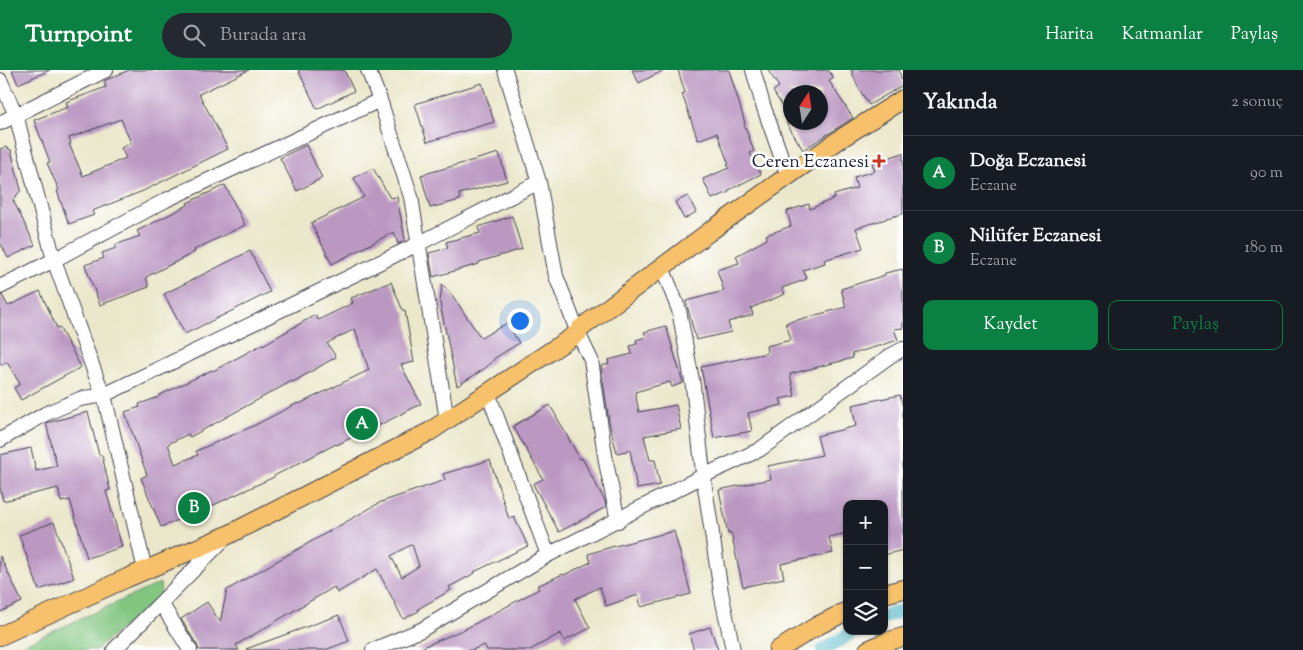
<!DOCTYPE html>
<html lang="tr">
<meta charset="utf-8">
<style>
:root{--surface:#171b24;--page:#242831;--text:#f1f3f6;--muted:#9ea1a6;--line:#363941;--accent:#0b8043}
body{margin:0;font-family:"Sorts Mill Goudy",serif;background:var(--page);color:var(--text)}
.controls{position:absolute;right:15px;bottom:15px;display:grid;overflow:hidden;border-radius:10px;box-shadow:0 1px 4px #0004}
.controls button{width:45px;height:45px;display:grid;place-items:center;padding:0;border:0;border-bottom:1px solid var(--line);background:var(--surface);color:var(--text);font:25px sans-serif}
.compass{position:absolute;left:783px;top:15px;width:45px;height:45px;border-radius:50%;background:var(--surface);box-shadow:0 1px 4px #0004;rotate:12deg}
.you{position:absolute;left:519px;top:250px;width:18px;height:18px;margin:-12px;border:4px solid #fff;border-radius:50%;background:#1a73e8;box-shadow:0 0 0 8px #1a73e833}
.badge{display:grid;place-items:center;width:32px;height:32px;border-radius:50%;background:var(--accent);color:#fff;font-size:16px;font-weight:700}
.pin{position:absolute;translate:-50% -50%;border:2px solid #fff;box-shadow:0 1px 5px #0006}
.list{margin:0;padding:0;list-style:none}
h2{display:flex;justify-content:space-between;align-items:center;height:65px;margin:0;padding:0 20px;font-size:21px}
h2 small{font-size:16px;font-weight:400;color:var(--muted)}
.list li{display:grid;grid-template-columns:32px 1fr auto;gap:15px;align-items:center;box-sizing:border-box;height:75px;padding:0 20px;border-top:1px solid var(--line)}
.list b{display:block;font-size:19px;white-space:nowrap}
.list p{margin:0;font-size:16px;white-space:nowrap;color:var(--muted)}
.list em{font-size:16px;font-style:normal;color:var(--muted)}
.actions{display:flex;gap:10px;padding:15px 20px}
.actions a{flex:1;padding:11px 0;border:1px solid var(--accent);border-radius:10px;text-align:center;font-size:18px;color:var(--accent)}
.actions .main{background:var(--accent);color:#fff}
.icon{flex:none;width:28px;height:28px;fill:none;stroke:currentColor;stroke-width:2;stroke-linecap:round;stroke-linejoin:round}
.map{position:relative;flex:none;width:903px;height:580px;overflow:hidden}
header{display:flex;align-items:center;gap:30px;box-sizing:border-box;height:70px;padding:0 25px;background:var(--accent);color:#fff}
header strong{font-size:24px}
nav{display:flex;gap:28px;margin-inline-start:auto;font-size:18px}
.search{width:350px;height:45px;background:var(--page);display:flex;align-items:center;gap:12px;box-sizing:border-box;padding:0 18px;border-radius:28px;color:var(--muted);font-size:19px}
main{display:flex}
aside{flex:1;background:var(--surface)}
.map>svg:first-child{display:block}
.green{fill:#82c680;stroke:#52745e}
.lines{fill:none;stroke-linecap:round;stroke-linejoin:round}
.canal{stroke:#41adbf;stroke-width:14}
.building{fill:#bb98c2;fill-rule:evenodd}
.minor-casing{stroke:#404050;stroke-width:16}
.major-casing{stroke:#404050;stroke-width:20}
.minor{stroke:#fff;stroke-width:14}
.major{stroke:#f6c16b;stroke-width:18}
.poi-dot{fill:#c8321e;stroke:#fff;stroke-width:2}
.labels{text-anchor:middle;stroke-width:5;stroke-linejoin:round;paint-order:stroke}
.poi-label{font-size:18px;fill:#22223b;stroke:#fff;text-anchor:end}
</style>
<header>
<strong>Turnpoint</strong>
<div class="search"><svg class="icon" aria-label="search" viewBox="0 0 24 24"><circle cx="10" cy="10" r="6"/><path d="M15 15l6 6"/></svg>Burada ara</div>
<nav><a>Harita</a><a>Katmanlar</a><a>Paylaş</a></nav>
</header>
<main>
<div class="map">
<svg width="903" height="580" viewBox="0 0 903 580">
<rect width="100%" height="100%" fill="#fff"/>
<filter id="ink" filterUnits="userSpaceOnUse"><feTurbulence type="fractalNoise" baseFrequency=".02" numOctaves="2"/><feDisplacementMap in="SourceGraphic" scale="10" xChannelSelector="R" yChannelSelector="G"/><feConvolveMatrix kernelMatrix="1 2 1 2 8 2 1 2 1" color-interpolation-filters="sRGB"/></filter>
<filter id="wash" filterUnits="userSpaceOnUse"><feTurbulence type="fractalNoise" baseFrequency=".0096" numOctaves="4" result="noise"/><feDisplacementMap in="SourceGraphic" scale="20" xChannelSelector="R" yChannelSelector="G"/><feGaussianBlur stdDeviation="1.12" result="paint"/><feColorMatrix in="noise" values="0 0 0 0 0 0 0 0 0 0 0 0 0 0 0 0 0 1.4 0 .05"/><feComposite in="paint" operator="in"/></filter>
<g filter="url(#wash)">
<rect width="100%" height="100%" fill="#ebe7ca"/>
<path class="green" d="M160 513 161 525 96 580H11Z"/>
<g class="lines">
<path class="canal" d="M884 547 890 544 903 541
M823 580 855 561"/>
</g>
<g id="blocks">
<path class="building" d="M12 0H50L18 14Z
M129 0H249L199 24 228 79 143 121 92 141 94 145 69 154 57 121 59 120 47 93 50 92 34 50 68 37 66 32 106 17 104 11ZM121 49 131 73 121 78 126 88 83 106 69 74H71L69 68Z
M298 0H344L354 21 317 39Z
M632 0H664L639 13Z
M678 0H729L745 53 744 54 754 81 750 83 761 104 729 120V122L712 129 703 109 729 98 727 95H729L717 63 698 70 682 24 685 23Z
M768 0H828L834 8 829 11 853 48 803 80 786 52H820V22H790V49L773 21 779 17Z
M851 0H899L903 15 869 35 858 17Z
M482 13 494 52 427 72 415 34Z
M306 75 322 108 297 121 280 88Z
M6 77 11 80 21 120 13 130 35 175 8 188 0 172V79Z
M499 83 507 111 459 124 460 130 430 138 421 105Z
M903 83V144L886 148V149L856 158 863 178 824 190 825 193 803 200 807 209 782 218 785 224 751 238 753 245 728 252 731 262 696 270 686 231 724 221 717 200 739 193 736 186 767 169 766 165 791 156 787 141 809 134 810 139 835 128 834 125 857 118 854 107 875 101 872 93Z
M373 98 390 128 397 127 405 170 398 174 394 162 332 194 311 153 364 127 354 108Z
M225 115 245 155 194 180 195 182 146 207 149 217 100 235 85 195 104 188 102 183 116 178 115 175 140 166 137 161 188 135 187 133Z
M688 126 696 142 684 149 675 132Z
M512 146 522 179 479 192V194L433 207 429 183 448 178 446 172 480 163 478 157Z
M250 181 270 222 185 264 164 224Z
M903 199V258L894 259 898 270 852 284 853 288 790 304 795 326 780 329 782 335 748 343 752 361 714 368 701 297 767 283 766 276 791 270 786 253 846 237 841 219 885 205V203Z
M391 212 403 241H405L414 292 401 295 421 334 374 358 373 356 337 375 336 374 274 406V407L205 439 161 457 141 408 147 405 125 342 140 337 139 334 159 327 158 326 212 300 213 301 263 274V275L315 245 318 250 353 233 351 228ZM355 259 369 300 299 334 298 333 251 357 196 381 198 385 175 394 168 374 188 364 190 367 292 311 293 312 336 287 327 273Z
M442 214 452 225 481 268 507 253 519 273 495 288 491 293 484 299 457 316 440 233Z
M40 221 57 258 59 257 81 297 21 330 14 318 20 314 7 292 0 295V226L2 225 8 236Z
M666 256 683 313 672 317 670 312 635 322 639 342 676 335 681 359 644 366 650 390H655L660 415 637 419 630 380 617 383 609 352 601 296 609 294 608 290 632 284 630 276 637 274 636 270 646 267 644 262Z
M900 325 903 337V480L884 485V434H847V463L829 467 833 483 781 494 784 508 743 517 731 463 728 464 719 420 771 409 768 396 822 385 817 366 856 356 852 335Z
M550 335 580 389 582 388 605 431 606 437 559 462 533 414 543 409 513 356Z
M88 342 99 385H102L110 420 106 421 122 477 87 488 70 430 61 432 58 418 3 431 0 417V385L31 378 36 401 57 396 46 353Z
M490 390 509 449 514 447 528 476 474 502 475 503 449 517 451 520 418 539 419 541 403 549 377 499 337 523 334 517 236 575 239 580H199L197 575 181 549 207 532 220 552 227 520 254 504 381 432 445 410 443 404ZM412 474 419 496 402 507 391 486Z
M54 452 74 508 39 520 19 465Z
M674 461 691 524 641 537 638 525 606 536 600 517 575 529 590 558 564 571 561 563 530 580H487L484 575 472 580H416L467 558 539 519 537 516 563 504 564 505 591 492 588 484 611 477Z
M0 486 22 532 0 542Z
M339 545 349 571 325 580H247L246 579Z
M710 557 718 580H694L689 564Z"/>
</g>
</g>
<g filter="url(#ink)">
<use href="#blocks" fill-opacity="0" stroke="#404050" stroke-width="1"/>
<g class="lines">
<g class="minor-casing">
<path id="minor" d="M368 0 380 30 411 127 447 350
M505 0 539 112 556 206 578 263 591 290 606 392 618 451
M753 0 763 35 788 106
M0 10 16 45 54 190 97 309 104 325 145 500
M0 53 106 0
M662 197 679 240 693 316 704 411 721 522 733 580
M0 217 54 190 166 130 380 30
M488 323 548 485
M0 370 45 344 80 329 104 325 418 174 539 112
M161 533 190 580
M114 580 224 469
M373 580 421 560 548 485 703 406 759 380 890 286 903 279"/>
</g>
<g class="major-casing">
<path id="major" d="M884 524 903 519
M0 566 127 508 228 465 429 362 578 263 581 258 709 162 840 69 903 29
M778 580 817 556 847 541
M868 580 886 572 903 567"/>
</g>
<use href="#minor" class="minor"/>
<use href="#major" class="major"/>
</g>
</g>
<path class="poi-dot" d="M876.5 83.5h5v5h5v5h-5v5h-5v-5h-5v-5h5z"/>
<g class="labels">
<g class="poi-label">
<text x="869" y="97">Ceren Eczanesi</text>
</g>
</g>
</svg>
<div class="controls">
<button>+</button>
<button>−</button>
<button><svg class="icon" aria-label="layers" viewBox="0 0 24 24"><path d="M12 4l9 5-9 5-9-5zM3 14l9 5 9-5"/></svg></button>
</div>
<svg class="compass" viewBox="-18 -18 36 36"><path d="M0-13l5 13h-10z" fill="#e53935"/><path d="M0 13l5-13h-10z" fill="#9ea1a6"/></svg>
<div class="you"></div>
<div class="pin badge" style="left:362px;top:354px">A</div>
<div class="pin badge" style="left:194px;top:438px">B</div>
</div>
<aside>
<h2>Yakında<small>2 sonuç</small></h2>
<ul class="list">
<li><span class="badge">A</span><div><b>Doğa Eczanesi</b><p>Eczane</p></div><em>90 m</em></li>
<li><span class="badge">B</span><div><b>Nilüfer Eczanesi</b><p>Eczane</p></div><em>180 m</em></li>
</ul>
<div class="actions"><a class="main">Kaydet</a><a>Paylaş</a></div>
</aside>
</main>
